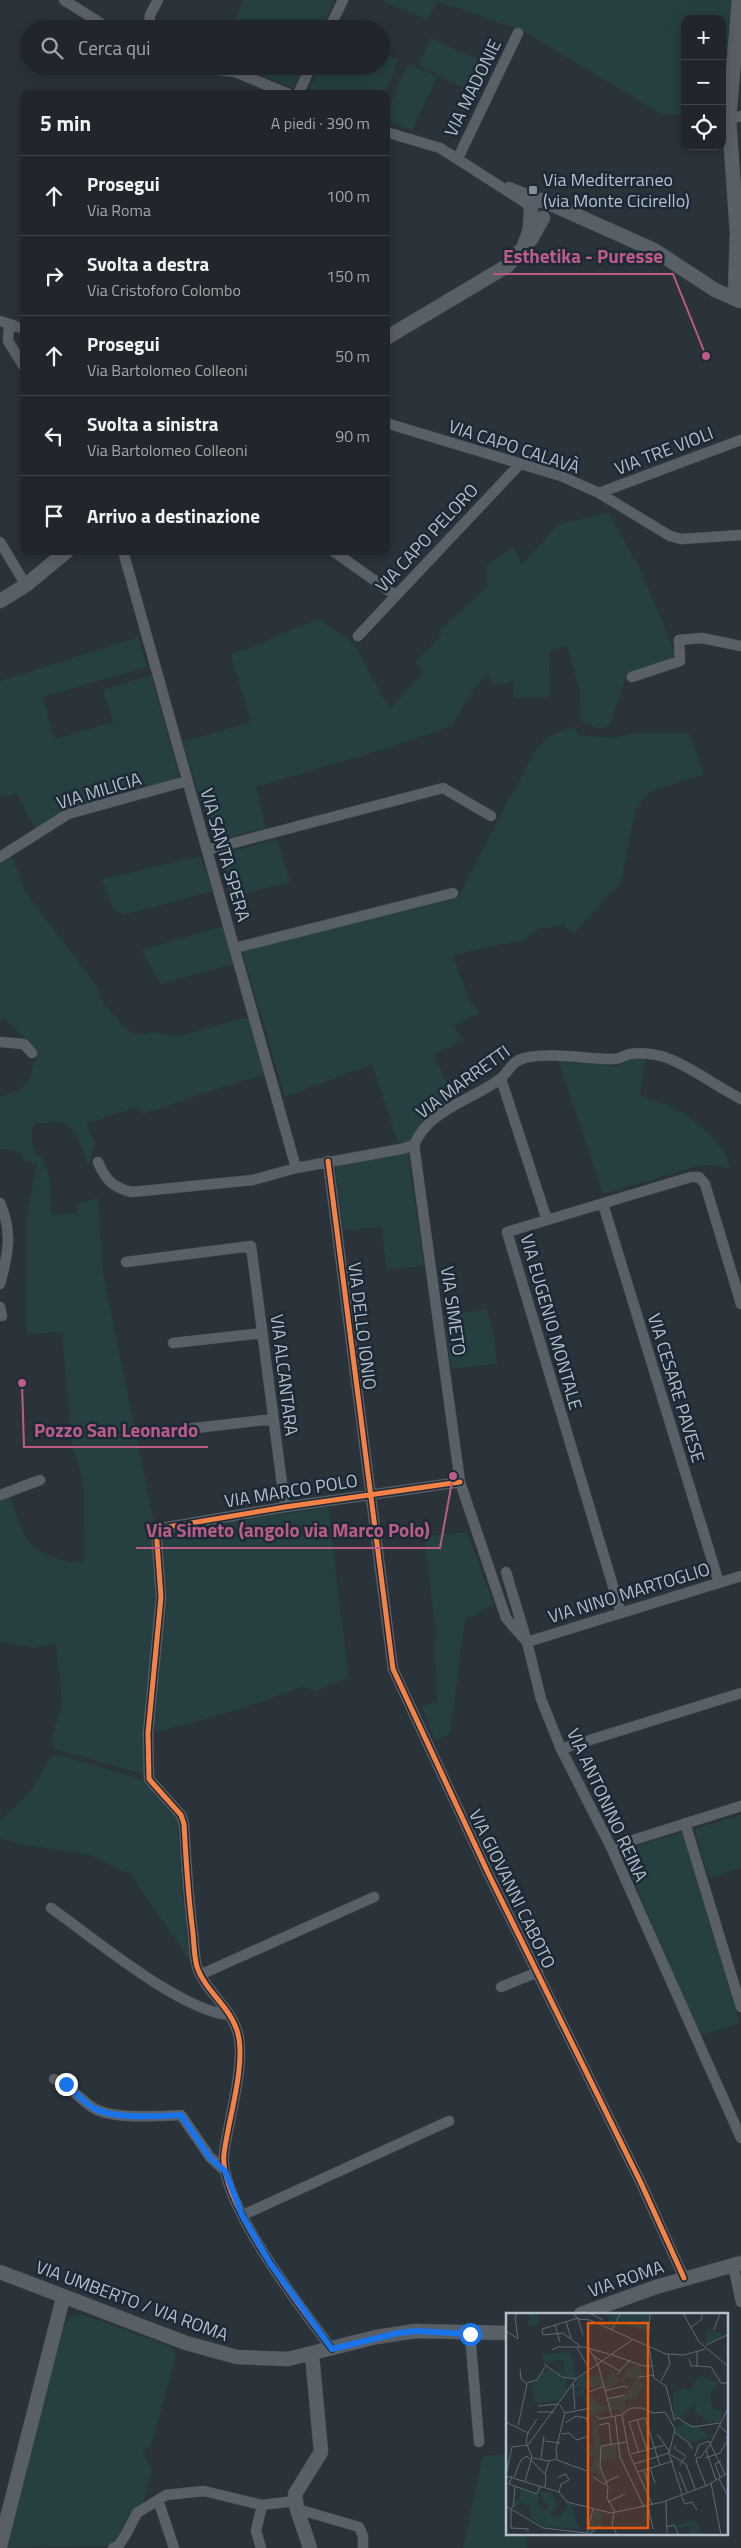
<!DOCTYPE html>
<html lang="it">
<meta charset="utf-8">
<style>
:root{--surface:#20262c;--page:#2d3238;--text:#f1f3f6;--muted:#a2a5a9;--line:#3d4348}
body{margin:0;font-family:"Titillium Web",sans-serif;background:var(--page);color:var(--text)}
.controls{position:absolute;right:15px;top:15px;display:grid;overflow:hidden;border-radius:10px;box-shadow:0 2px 12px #0003}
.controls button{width:45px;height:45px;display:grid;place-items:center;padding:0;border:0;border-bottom:1px solid var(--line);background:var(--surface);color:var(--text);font:25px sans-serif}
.stop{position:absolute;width:15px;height:15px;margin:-11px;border:4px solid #1a73e8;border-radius:50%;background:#fff}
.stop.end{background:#1a73e8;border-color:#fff;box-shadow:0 1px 5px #0008}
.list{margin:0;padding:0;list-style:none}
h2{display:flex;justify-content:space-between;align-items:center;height:65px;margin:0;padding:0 20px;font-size:21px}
h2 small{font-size:16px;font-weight:400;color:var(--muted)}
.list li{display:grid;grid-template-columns:32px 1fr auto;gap:15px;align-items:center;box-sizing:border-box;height:80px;padding:0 20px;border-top:1px solid var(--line)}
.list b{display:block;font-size:19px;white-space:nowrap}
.list p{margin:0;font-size:16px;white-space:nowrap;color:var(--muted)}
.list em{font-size:16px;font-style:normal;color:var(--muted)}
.icon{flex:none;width:28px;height:28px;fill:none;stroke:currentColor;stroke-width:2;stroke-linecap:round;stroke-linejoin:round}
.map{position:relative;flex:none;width:741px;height:2548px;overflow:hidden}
.search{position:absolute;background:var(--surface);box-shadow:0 2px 12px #0003;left:20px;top:20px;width:370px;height:55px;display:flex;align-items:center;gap:12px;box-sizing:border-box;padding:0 18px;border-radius:28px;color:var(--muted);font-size:19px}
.panel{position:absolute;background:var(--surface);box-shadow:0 2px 12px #0003;left:20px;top:90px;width:370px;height:465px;border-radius:10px}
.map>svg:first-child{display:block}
.green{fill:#263f41}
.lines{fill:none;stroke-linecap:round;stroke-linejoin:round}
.street-casing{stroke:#484e54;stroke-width:11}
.secondary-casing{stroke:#484e54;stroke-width:15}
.street{stroke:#5a6068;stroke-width:10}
.secondary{stroke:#595f66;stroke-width:14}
.cycleway-casing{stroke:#1c2936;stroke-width:8}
.cycleway{stroke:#f48246;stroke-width:5}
.route{stroke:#1a73e8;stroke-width:6}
.poi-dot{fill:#848e98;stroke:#1c2936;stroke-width:2}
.labels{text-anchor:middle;stroke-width:5;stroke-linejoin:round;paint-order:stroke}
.street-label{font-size:18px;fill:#b4bfcb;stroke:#1c2936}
.poi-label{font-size:18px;fill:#b4bfcb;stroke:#1c2936;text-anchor:start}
.inset-road{fill:none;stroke:#616a74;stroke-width:1}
.view{fill:#e8590c;fill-opacity:0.15;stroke:#e8590c;stroke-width:2.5}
.inset-edge{fill:none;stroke:#b4bfcb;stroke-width:2.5}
.leader{fill:none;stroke:#bc5b88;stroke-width:2}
.callout-dot{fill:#bc5b88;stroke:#1c2936;stroke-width:2}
.callout-label{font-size:19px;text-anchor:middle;font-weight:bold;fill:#bc5b88;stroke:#1c2936;stroke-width:5;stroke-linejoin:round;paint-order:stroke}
</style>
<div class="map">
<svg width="741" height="2548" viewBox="0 0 741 2548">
<rect width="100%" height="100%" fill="#2a323a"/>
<path class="green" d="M243 0H335L321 29H231Z
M381 0H732L722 93V19H685V114H661L523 31 438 1 427 20Z
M431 38 493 66 479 95 418 66Z
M381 52 399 60 384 94H307L320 66H381Z
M408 64 437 77 412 131 386 119V113Z
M237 66H303L293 88Z
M609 513 642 573 677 658 627 674 610 724 601 729 580 721 579 688 567 645 549 653 550 697 513 698 514 681 495 686 487 674 467 698 452 726 388 748 256 787 266 828 215 841 204 802 201 803 183 742 251 722 231 655 318 619 349 639 356 648 390 709 423 672 415 663 442 634 439 631 487 586 486 566 513 547 522 565 558 524Z
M138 637 147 667 43 697 54 739 113 722 103 690 151 675 180 779 68 809 35 829 17 793 0 798V681Z
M574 726 578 735 612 738 633 733H689L704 774 650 792 635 810 621 883 573 934 563 925 537 929 524 941 485 947 453 956 469 999 480 1013 453 1026 464 1040 434 1054 454 1100 425 1121 407 1142 398 1143 372 1064 285 1097 243 955 247 949 458 897 534 752 546 738Z
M277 839 290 882 231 897 219 855Z
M11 855 26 893 94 982 105 1005 126 1029 136 1035 155 1032 175 1037 243 1018 250 1019 264 1076C223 1085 183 1102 142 1114L139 1106 86 1124 95 1143 88 1166C80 1142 76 1115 44 1124L38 1122C28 1129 32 1142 34 1153 53 1161 50 1197 52 1215L77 1213 78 1204 98 1198 103 1274 154 1523H151L157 1600 144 1774 54 1749 52 1736 62 1706 56 1644 34 1648 0 1642V1499L9 1497C15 1509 22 1533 30 1543 42 1556 67 1564 84 1562L83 1481 72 1444 62 1332 27 1335V1212L37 1163 26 1162 22 1154 10 1149 0 1150V1096C30 1091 29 1079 37 1052 28 1039 15 1031 4 1018L0 1020V863Z
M201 856 213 891 125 915 113 908 102 879Z
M223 926 234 964 161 984 141 950Z
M646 1057 640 1095C676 1108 719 1127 730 1168L702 1165 603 1194 558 1060 596 1062 616 1067 633 1058Z
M408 1153 424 1266 387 1270 381 1227 343 1231 335 1165Z
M487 1309 494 1336 497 1364 451 1369 444 1316Z
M328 1507 349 1678 316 1691 302 1687 241 1709 154 1733C158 1678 167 1621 162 1565 161 1552 158 1539 171 1531Z
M467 1532 494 1604 465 1619 450 1734 435 1741 422 1707 437 1701 434 1640 437 1639 424 1536Z
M59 1755 144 1780 177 1817 182 1892 190 1961 130 1874 89 1855 19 1844 0 1838V1820C25 1799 37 1787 50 1757Z
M741 1815V1868L709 1878 694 1829Z
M682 1832 740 2023 700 2036 621 1851Z
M81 2314 170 2346 176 2355 151 2446 142 2453 153 2468 143 2503 131 2514 119 2539 107 2546 5 2548 60 2333C66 2322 68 2316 81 2314Z
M507 2454V2534H526L527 2548H463L483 2456Z"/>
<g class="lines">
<g class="street-casing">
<path id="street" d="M64 0 110 29
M149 29 150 15 158 0
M329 29 343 0
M187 66 235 72 289 94
M298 94 311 66
M729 119 741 116
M386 132 440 148 526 203 531 210
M458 158 518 33
M509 187 542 200
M0 321 24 329
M9 324 8 341 24 367
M386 423 561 476 599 493 670 536 681 539 741 535
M599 493 741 440
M0 542 26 585
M123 551 296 1168
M333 551 395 595
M358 636 520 464
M632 677 680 661 679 640 702 638 741 646
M207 850 443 788 491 816
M0 857 68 814 187 781
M235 948 453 893
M0 1042 24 1044 32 1053
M501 1079 547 1220
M414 1145 460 1482 506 1618 527 1642 541 1699 561 1749 611 1847 741 2138
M328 1161 393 1669 489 1875 641 2183 684 2278
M98 1162C105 1179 113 1188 132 1192L253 1180 296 1168 401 1149 414 1145C429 1109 471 1101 500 1079 509 1072 511 1061 525 1058 549 1052 588 1059 612 1059 619 1060 624 1055 630 1054 638 1052 653 1054 661 1056 682 1061 719 1088 741 1099
M0 1203C13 1231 8 1255 0 1284
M603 1204 719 1583
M126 1262 251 1246 285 1507
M0 1307 2 1316
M173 1343 262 1333
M187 1429 273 1419
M0 1495 40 1480
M506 1572 527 1642 741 1576
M621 1613 507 1232 691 1177H699L705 1184 741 1304
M561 1749 741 1693
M685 1823 741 2007
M611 1847 741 1806
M51 1908C95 1939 179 2010 229 2015
M202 1974 374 1897
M501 1987 538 1972
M54 2079C71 2086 78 2098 92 2107 111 2120 158 2116 181 2115L210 2157 225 2171
M243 2215 449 2121
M733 2265 741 2302
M470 2334 479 2442
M332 2349C303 2311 218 2201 224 2154 228 2120 246 2066 238 2034 232 2008 205 1991 197 1967 194 1956 194 1944 193 1933 188 1896 186 1861 184 1824L181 1815 149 1779 148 1733 161 1597 156 1529 285 1507 460 1482
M158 2500 174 2548
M297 2509 359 2527 363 2536V2548
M113 2548 118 2546 125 2536 137 2513 166 2495 204 2491 262 2505 295 2501
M261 2548 256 2531 262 2505"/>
</g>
<g class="secondary-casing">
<path id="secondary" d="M523 249 530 229 531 206 535 201 542 200 654 250 715 290 740 301
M733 298 735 291 737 233 729 119 739 0
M386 338 507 266 531 239 543 218
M0 601 26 585 67 551
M0 2272 186 2343 237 2357 288 2359 376 2337 416 2331 507 2333
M581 2314 656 2287 741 2263
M0 2546 63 2298
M310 2548 297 2509 295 2494 321 2452 312 2354"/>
</g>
<use href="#street" class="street"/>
<use href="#secondary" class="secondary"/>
<g class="cycleway-casing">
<path id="cycleway" d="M328 1161 393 1669 489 1875 641 2183 684 2278
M332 2349C303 2311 218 2201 224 2154 228 2120 246 2066 238 2034 232 2008 205 1991 197 1967 194 1956 194 1944 193 1933 188 1896 186 1861 184 1824L181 1815 149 1779 148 1733 161 1597 156 1529 285 1507 460 1482"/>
</g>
<use href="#cycleway" class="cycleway"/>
</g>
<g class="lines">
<path class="route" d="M66 2084C75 2091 82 2101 92 2107 111 2120 158 2116 181 2115L210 2158 225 2171 242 2215 270 2263 332 2349 398 2333 416 2331 470 2334"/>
</g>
<rect class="poi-dot" x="528" y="185" width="10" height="10" rx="2.5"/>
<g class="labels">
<g class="street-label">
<text transform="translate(473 88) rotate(-64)" y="6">VIA MADONIE</text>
<text transform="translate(514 447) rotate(18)" y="6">VIA CAPO CALAVÀ</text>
<text transform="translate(664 451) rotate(-21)" y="6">VIA TRE VIOLI</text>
<text transform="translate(427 538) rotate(-47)" y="6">VIA CAPO PELORO</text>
<text transform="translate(99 791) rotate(-17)" y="6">VIA MILICIA</text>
<text transform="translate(225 855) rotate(74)" y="6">VIA SANTA SPERA</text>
<text transform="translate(463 1082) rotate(-36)" y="6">VIA MARRETTI</text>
<text transform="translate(453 1311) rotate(82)" y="6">VIA SIMETO</text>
<text transform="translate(551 1322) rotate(74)" y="6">VIA EUGENIO MONTALE</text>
<text transform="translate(362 1326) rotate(83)" y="6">VIA DELLO IONIO</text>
<text transform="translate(284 1375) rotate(83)" y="6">VIA ALCANTARA</text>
<text transform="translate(676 1388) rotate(73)" y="6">VIA CESARE PAVESE</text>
<text transform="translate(291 1491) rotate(-9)" y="6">VIA MARCO POLO</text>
<text transform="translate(629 1593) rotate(-17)" y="6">VIA NINO MARTOGLIO</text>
<text transform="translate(607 1805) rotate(65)" y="6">VIA ANTONINO REINA</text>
<text transform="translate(512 1889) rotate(64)" y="6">VIA GIOVANNI CABOTO</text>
<text transform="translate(626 2279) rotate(-19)" y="6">VIA ROMA</text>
<text transform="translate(132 2301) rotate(20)" y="6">VIA UMBERTO / VIA ROMA</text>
</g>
<g class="poi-label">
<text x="543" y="186">Via Mediterraneo<tspan x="543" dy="21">(via Monte Cicirello)</tspan></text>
</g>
</g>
<g transform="translate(506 2313)">
<rect width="222" height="222" fill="#2a323a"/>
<path d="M20 0H31L34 12H21L23 6ZM100 0H143L141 19 110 8 106 17 100 14 104 5ZM201 16 219 21 198 32 195 30 200 28ZM65 39 70 66 50 60 58 56 57 46 38 50 36 41ZM132 51 137 63 132 68 128 62 127 66 122 64 100 78 97 70 103 68 101 63 108 60 114 67 122 55ZM43 57 54 63 55 70 56 64 59 65 61 78 53 88 29 90 26 74 36 58 40 60ZM81 60 80 65 94 61 97 72 78 76 80 81 83 79 93 93 103 92 104 96 90 100 89 104 85 101 87 108 90 106 95 133 109 131 111 145 94 149 98 168 93 161 81 158 87 151V143L81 142 78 137 83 131 89 135 85 104 80 99 85 95 76 83 70 82V78L77 75 67 74 71 67ZM193 63 214 70 205 79 204 86 207 96 215 97V108L208 110 206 106 204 111 188 98 189 93 186 92 174 106 168 105 167 80 181 75 182 80ZM129 68 138 69 139 72 129 85 119 87V98L115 102 112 96 105 98 102 87 119 82ZM179 110 193 114 204 124 184 129 169 119 170 115ZM14 176 32 182V191L38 197 42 196V192L36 188 34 178 47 181 51 197 45 199V204L55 202 62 194 59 190 66 191 70 210 76 216 37 214 24 205 25 194 15 190 8 195 9 186 14 187ZM88 197 97 200 95 209 87 222H82ZM188 207 194 212 191 219 205 221 175 222 184 218 183 213 170 216 169 213Z" fill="#263f41"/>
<path class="inset-road" d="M66 0 72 5 77 22M83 0 97 7M177 0 193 29 223 54M72 5 36 16 37 22 57 20 75 34M72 6 84 7 126 26M60 9 65 25M49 12 54 29M184 15 196 6V0M106 17 114 1M208 17 214 0M0 18 12 26 9 4 12 0M126 26 160 41 178 42 199 36M200 32 223 21M142 34 144 0M143 34 148 65 160 73 168 106M71 35 84 57M83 36 92 51 106 104M46 37 51 34H78L103 41M104 41 137 53H146M87 43 114 58M183 46 185 53H191V38M38 51 56 64 70 66M191 53 205 54 215 70H223M111 61 124 47M133 64 148 62M155 68 164 51 162 41M21 70 31 67 39 54M67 71 69 96M99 78 118 73 122 75M81 80 98 73M101 86 119 82M54 92 59 100 85 95M32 93 53 91M31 99H48M116 102 123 140 146 191M90 103 93 106 115 102 125 95H136L147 100 159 99 169 116 163 140M109 103 114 144 138 194M131 107 141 137M167 107 172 105 186 114 214 110M0 109 22 120 20 129 26 144 19 168M59 110 70 103 80 105 83 116M93 112 103 110 105 131M12 113 21 71 15 66 14 56M214 113 223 122 219 126M168 119 183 130 186 136M22 120 31 106M56 121 63 120 71 127 82 123M151 121 164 139M39 128 54 130M170 132 168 135 180 143 174 152M200 137 210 167M133 140 123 109 139 105 154 152M163 140 176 181M125 141 159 132M165 142 180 151 189 176M189 143 193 132 203 128 219 161M27 145 43 148M35 145 38 123M199 145 214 140 223 125M51 147 81 158M190 147 200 173M191 150 190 145 195 144 205 130 223 93M128 151 163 140M144 155 149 170M138 157 142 172M132 159 167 148M173 159 181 179M39 161 43 148 51 146 50 136 59 100M0 162 6 134 22 132 70 66 126 27M0 163 53 179 61 189 105 200 157 189 202 172 223 159M6 163 3 171 31 181 34 173M8 164 15 147 21 143 40 162 39 174M52 164 60 161 63 167 55 171 53 179M87 164 100 172M214 164 209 151 215 148M213 166 223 185M99 169 113 163M205 170 215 222M175 182 179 191 186 189 191 197M160 188 161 220M102 189 119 181M0 193 37 215 81 220M142 193 147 216M5 195V215L22 216V219M7 195 9 174M109 199 101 185 102 174 94 153 95 133 120 129M108 200 106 212 111 222M160 214 168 212 173 222M81 221 87 196M82 222 95 212"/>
<path class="view" d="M82 10H142V215H82Z"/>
<rect width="222" height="222" class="inset-edge"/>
</g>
<path class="leader" d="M706 356L673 274H493M22 1383L24 1447H208M453 1476L440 1548H136"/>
<g class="callout-dot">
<circle cx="706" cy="356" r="5"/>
<circle cx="22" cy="1383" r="5"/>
<circle cx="453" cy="1476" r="5"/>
</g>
<g class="callout-label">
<text x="583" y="263">Esthetika - Puresse</text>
<text x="116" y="1437">Pozzo San Leonardo</text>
<text x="288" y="1537">Via Simeto (angolo via Marco Polo)</text>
</g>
</svg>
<div class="controls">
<button>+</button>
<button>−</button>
<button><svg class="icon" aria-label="locate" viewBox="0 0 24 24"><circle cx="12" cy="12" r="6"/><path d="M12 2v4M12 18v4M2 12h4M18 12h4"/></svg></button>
</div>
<div class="stop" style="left:470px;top:2334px"></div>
<div class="stop end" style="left:66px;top:2084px"></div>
<div class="search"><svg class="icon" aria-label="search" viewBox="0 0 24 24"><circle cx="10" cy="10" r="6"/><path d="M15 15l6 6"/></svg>Cerca qui</div>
<section class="panel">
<h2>5 min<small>A piedi · 390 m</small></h2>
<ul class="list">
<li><svg class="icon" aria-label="ahead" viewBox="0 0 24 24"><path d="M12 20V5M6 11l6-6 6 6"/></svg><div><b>Prosegui</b><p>Via Roma</p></div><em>100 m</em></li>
<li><svg class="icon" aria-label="right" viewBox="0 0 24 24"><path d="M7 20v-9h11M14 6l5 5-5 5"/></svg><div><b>Svolta a destra</b><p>Via Cristoforo Colombo</p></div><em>150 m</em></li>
<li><svg class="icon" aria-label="ahead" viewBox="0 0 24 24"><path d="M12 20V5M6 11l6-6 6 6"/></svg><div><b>Prosegui</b><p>Via Bartolomeo Colleoni</p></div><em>50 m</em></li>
<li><svg class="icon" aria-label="left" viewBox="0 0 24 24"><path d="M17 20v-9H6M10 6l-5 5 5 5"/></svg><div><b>Svolta a sinistra</b><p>Via Bartolomeo Colleoni</p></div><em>90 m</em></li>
<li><svg class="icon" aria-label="arrive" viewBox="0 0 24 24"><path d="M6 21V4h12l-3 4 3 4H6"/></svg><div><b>Arrivo a destinazione</b></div></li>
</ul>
</section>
</div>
